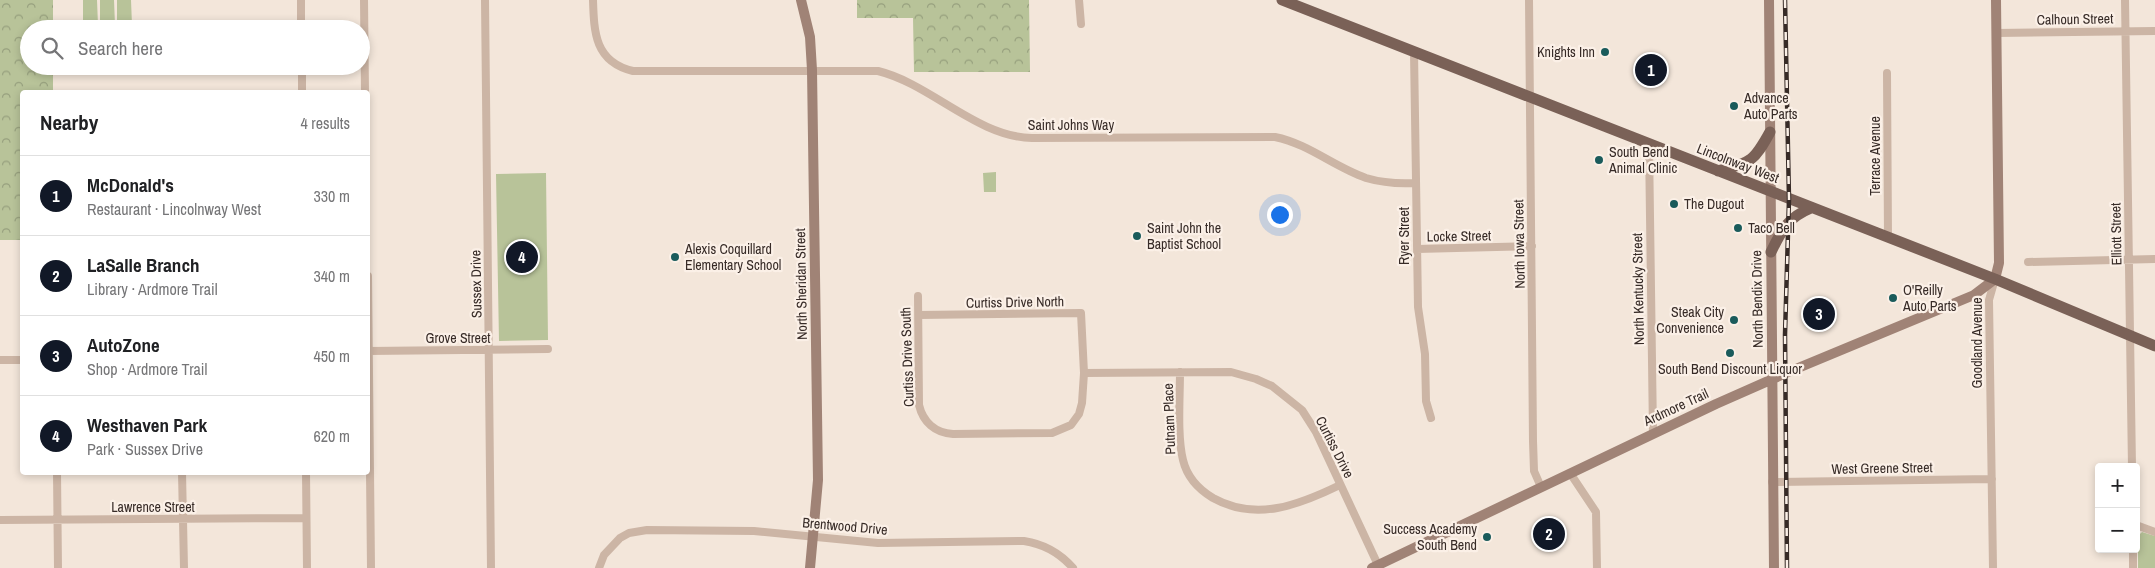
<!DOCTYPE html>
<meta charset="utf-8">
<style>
:root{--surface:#fff;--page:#f2f2f2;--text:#202124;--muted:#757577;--line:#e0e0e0;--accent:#111827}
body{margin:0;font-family:"Archivo Narrow",sans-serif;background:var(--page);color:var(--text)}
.controls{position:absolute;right:15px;bottom:15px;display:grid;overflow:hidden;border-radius:5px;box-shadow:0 2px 8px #0003}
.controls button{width:45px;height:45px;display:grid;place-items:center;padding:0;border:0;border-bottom:1px solid var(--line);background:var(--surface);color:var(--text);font:25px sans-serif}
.you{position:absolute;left:1279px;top:214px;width:18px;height:18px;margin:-12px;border:4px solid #fff;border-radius:50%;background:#1a73e8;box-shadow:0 0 0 8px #1a73e833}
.badge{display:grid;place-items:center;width:32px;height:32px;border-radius:50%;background:var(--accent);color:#fff;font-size:16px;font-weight:700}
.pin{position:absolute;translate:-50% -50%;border:2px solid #fff;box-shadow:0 1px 5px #0006}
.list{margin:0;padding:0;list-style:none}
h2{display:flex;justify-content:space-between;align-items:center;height:65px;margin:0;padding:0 20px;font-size:21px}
h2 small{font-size:16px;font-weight:400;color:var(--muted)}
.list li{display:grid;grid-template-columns:32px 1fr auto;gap:15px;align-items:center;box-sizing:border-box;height:80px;padding:0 20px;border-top:1px solid var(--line)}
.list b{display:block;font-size:19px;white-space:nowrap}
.list p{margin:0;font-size:16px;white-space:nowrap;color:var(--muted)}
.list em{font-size:16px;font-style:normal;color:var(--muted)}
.icon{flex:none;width:28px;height:28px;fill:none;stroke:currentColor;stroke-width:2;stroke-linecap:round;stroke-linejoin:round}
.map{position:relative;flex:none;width:2155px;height:568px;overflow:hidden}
.search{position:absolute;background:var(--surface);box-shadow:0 2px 8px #0003;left:20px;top:20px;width:350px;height:55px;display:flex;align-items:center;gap:12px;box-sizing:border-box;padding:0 18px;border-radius:28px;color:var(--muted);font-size:19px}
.panel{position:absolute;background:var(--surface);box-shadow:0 2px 8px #0003;left:20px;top:90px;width:350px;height:385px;border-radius:5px}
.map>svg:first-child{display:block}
.green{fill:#b8c399}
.forest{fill:url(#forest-crowns)}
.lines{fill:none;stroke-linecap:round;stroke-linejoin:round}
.street{stroke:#ccb5a5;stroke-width:8}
.secondary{stroke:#a08376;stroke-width:10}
.primary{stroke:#7a6157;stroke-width:11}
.rail-casing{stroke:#372b27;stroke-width:4.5}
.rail{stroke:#fbf0e7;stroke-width:2.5;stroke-dasharray:8;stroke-linecap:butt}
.poi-dot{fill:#1a5b5b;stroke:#fbf0e7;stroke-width:2}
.labels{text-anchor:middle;stroke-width:4.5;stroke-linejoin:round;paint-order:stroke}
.street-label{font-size:14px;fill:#372b27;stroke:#fbf0e7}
.poi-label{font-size:14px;fill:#372b27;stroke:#fbf0e7;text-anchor:start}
</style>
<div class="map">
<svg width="2155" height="568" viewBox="0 0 2155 568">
<defs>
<pattern id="forest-crowns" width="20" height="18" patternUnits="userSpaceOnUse" patternTransform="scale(1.25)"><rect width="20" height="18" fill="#b8c399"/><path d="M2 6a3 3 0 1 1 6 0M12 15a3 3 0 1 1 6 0" fill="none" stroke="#969f7d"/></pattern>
</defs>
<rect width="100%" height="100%" fill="#f3e6da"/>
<path class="green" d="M83 0H97L98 25H83Z
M100 0H114L115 25H100Z
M117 0H131L132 25H117Z
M996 172V192H984L983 173Z
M546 173 548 340 499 341 496 174Z
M2142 532 2155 536V568H2138V536Z"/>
<path class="forest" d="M0 0H53V29H29V66H53V92H22V240H0Z
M857 0H1029L1030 72H914L913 18H857Z"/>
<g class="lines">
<path class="street" d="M301 0V29
M364 0 365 92
M485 0 491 568
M593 0C594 33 595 62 633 71H878C931 84 977 137 1032 138L1275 137C1309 144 1334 167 1366 178 1383 183 1399 184 1416 183
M1079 0 1081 24
M1529 0 1533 441 1534 471 1541 487
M2125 0 2132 467
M1996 33 2155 31
M1414 52 1418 307 1425 354 1426 401 1431 418
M302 66V92
M1887 73 1888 238
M1649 144 1653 433
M1417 249 1532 246
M2028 262 2155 259
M368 276 371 568
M918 296 919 405C923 422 935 433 953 434L1052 433 1071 425 1079 414 1082 403 1084 373 1081 313 919 315
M368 351 548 349
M0 360H22
M1180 372C1180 398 1177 436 1183 460 1187 477 1198 489 1213 498 1256 522 1299 505 1340 485
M1084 373 1231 372 1256 379 1272 386 1302 410 1316 432 1378 565
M57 472 58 568
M182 472 184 568
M306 472 307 568
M1570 473 1596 512 1597 568
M1772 482 1992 479
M0 520 306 518
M2136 525 2155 532
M2133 549V568
M599 568 604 555 620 538 629 533 647 530 754 531 878 543 1024 541C1044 544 1059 552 1073 568
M1993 568 1989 300 1995 279"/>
<path class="secondary" d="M801 0 810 37 812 70 818 480 810 568
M1769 0 1774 568
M1372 568 1716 404 1786 373 1974 295 1995 279 1999 263 1996 0"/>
<path class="primary" d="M1282 0 1995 279 2155 346
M1718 171C1751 162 1753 163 1770 132
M1771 252C1782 230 1787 218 1811 208"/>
<g class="rail-casing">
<path id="rail" d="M1785 0 1789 199 1785 335 1787 568"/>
</g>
<use href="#rail" class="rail"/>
</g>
<g class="poi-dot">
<circle cx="1605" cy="52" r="5"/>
<circle cx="1734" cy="106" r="5"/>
<circle cx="1599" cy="160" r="5"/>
<circle cx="1674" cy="204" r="5"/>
<circle cx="1738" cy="228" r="5"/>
<circle cx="1137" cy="236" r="5"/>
<circle cx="675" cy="257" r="5"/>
<circle cx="1893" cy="298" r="5"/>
<circle cx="1734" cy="320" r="5"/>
<circle cx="1730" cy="353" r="5"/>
<circle cx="1487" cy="537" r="5"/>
</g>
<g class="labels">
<g class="street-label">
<text transform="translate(2075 19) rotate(-1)" y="5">Calhoun Street</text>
<text x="1071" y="130">Saint Johns Way</text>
<text transform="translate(1875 156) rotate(-90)" y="5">Terrace Avenue</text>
<text transform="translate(1738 163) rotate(21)" y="5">Lincolnway West</text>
<text transform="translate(2116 234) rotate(-91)" y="5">Elliott Street</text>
<text transform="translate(1404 236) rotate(-90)" y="5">Ryer Street</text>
<text transform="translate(1459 236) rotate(-1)" y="5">Locke Street</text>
<text transform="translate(1519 244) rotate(-91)" y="5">North Iowa Street</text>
<text transform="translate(476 284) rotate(-91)" y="5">Sussex Drive</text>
<text transform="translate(801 284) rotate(-91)" y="5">North Sheridan Street</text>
<text transform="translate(1638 289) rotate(-91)" y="5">North Kentucky Street</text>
<text transform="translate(1757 299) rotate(-91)" y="5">North Bendix Drive</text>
<text transform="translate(1015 302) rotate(-1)" y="5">Curtiss Drive North</text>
<text x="458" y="343">Grove Street</text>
<text transform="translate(1977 343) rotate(-90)" y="5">Goodland Avenue</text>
<text transform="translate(907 357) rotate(-92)" y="5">Curtiss Drive South</text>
<text transform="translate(1676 407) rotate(-25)" y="5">Ardmore Trail</text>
<text transform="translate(1169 419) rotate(-92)" y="5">Putnam Place</text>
<text transform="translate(1335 447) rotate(63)" y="5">Curtiss Drive</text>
<text transform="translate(1882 468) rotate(-1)" y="5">West Greene Street</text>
<text x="153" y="512">Lawrence Street</text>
<text transform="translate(845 526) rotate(5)" y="5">Brentwood Drive</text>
</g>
<g class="poi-label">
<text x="1595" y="57" text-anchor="end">Knights Inn</text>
<text x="1744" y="103">Advance<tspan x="1744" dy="16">Auto Parts</tspan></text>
<text x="1609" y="157">South Bend<tspan x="1609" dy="16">Animal Clinic</tspan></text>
<text x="1684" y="209">The Dugout</text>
<text x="1147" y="233">Saint John the<tspan x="1147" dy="16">Baptist School</tspan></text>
<text x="1748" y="233">Taco Bell</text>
<text x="685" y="254">Alexis Coquillard<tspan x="685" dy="16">Elementary School</tspan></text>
<text x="1903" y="295">O'Reilly<tspan x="1903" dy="16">Auto Parts</tspan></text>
<text x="1724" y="317" text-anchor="end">Steak City<tspan x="1724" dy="16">Convenience</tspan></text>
<text x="1730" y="374" text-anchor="middle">South Bend Discount Liquor</text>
<text x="1477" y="534" text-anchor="end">Success Academy<tspan x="1477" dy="16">South Bend</tspan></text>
</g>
</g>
</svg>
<div class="controls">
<button>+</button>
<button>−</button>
</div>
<div class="you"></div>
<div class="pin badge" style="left:1651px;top:70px">1</div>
<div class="pin badge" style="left:1549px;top:534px">2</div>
<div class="pin badge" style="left:1819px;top:314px">3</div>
<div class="pin badge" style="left:522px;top:257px">4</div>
<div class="search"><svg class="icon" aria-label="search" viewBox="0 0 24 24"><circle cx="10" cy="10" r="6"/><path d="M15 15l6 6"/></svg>Search here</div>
<section class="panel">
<h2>Nearby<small>4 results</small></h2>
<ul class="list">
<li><span class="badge">1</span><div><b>McDonald's</b><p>Restaurant · Lincolnway West</p></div><em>330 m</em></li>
<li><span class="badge">2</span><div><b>LaSalle Branch</b><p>Library · Ardmore Trail</p></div><em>340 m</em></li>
<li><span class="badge">3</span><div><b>AutoZone</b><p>Shop · Ardmore Trail</p></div><em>450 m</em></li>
<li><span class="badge">4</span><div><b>Westhaven Park</b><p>Park · Sussex Drive</p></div><em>620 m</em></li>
</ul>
</section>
</div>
